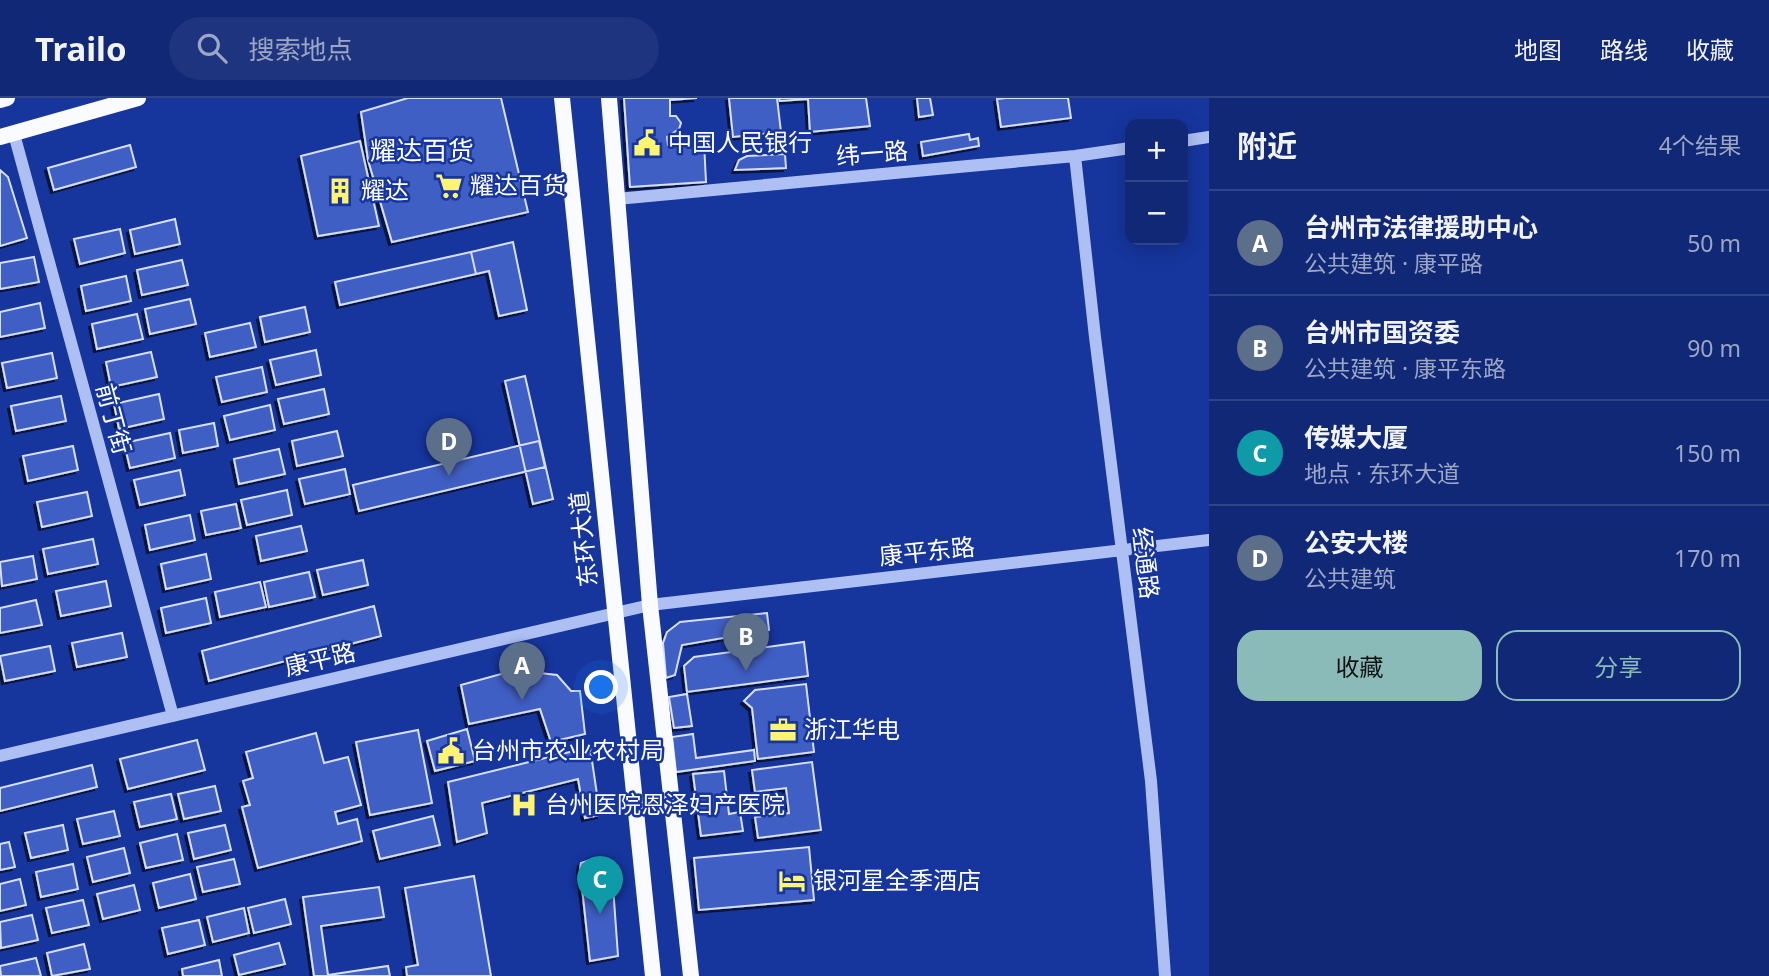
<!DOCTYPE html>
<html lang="zh">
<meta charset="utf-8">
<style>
:root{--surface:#102876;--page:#1e347e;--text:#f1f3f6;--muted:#9ca6c5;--line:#304488;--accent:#8bbbb9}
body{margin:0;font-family:"Noto Sans","Noto Sans SC",sans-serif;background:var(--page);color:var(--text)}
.controls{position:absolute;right:21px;top:21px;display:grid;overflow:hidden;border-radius:14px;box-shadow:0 4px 18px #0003}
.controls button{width:63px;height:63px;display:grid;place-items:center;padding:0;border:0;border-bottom:2px solid var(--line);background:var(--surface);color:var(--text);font:35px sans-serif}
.you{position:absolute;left:602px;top:590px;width:24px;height:24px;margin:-18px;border:5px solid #fff;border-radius:50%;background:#1a73e8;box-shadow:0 0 0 10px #1a73e833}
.badge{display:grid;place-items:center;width:46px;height:46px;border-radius:50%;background:var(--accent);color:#fff;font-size:23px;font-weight:700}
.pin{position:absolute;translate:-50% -58px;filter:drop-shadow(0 2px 4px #0008)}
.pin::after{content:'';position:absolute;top:37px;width:24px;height:21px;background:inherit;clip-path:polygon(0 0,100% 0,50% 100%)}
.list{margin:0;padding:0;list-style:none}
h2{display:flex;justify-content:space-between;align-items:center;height:91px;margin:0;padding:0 28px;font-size:30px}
h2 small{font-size:23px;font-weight:400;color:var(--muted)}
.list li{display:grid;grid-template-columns:46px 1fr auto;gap:21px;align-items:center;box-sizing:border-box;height:105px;padding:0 28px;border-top:2px solid var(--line)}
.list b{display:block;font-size:26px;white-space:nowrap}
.list p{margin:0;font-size:23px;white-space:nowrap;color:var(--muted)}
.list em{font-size:23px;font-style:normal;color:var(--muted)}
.actions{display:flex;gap:14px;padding:21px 28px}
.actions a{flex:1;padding:16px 0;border:2px solid var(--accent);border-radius:21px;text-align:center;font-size:24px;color:var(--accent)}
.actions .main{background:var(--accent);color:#111}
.icon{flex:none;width:38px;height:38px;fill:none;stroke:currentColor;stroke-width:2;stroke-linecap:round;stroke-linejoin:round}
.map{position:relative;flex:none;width:1209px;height:878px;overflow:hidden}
header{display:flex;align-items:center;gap:42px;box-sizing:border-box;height:98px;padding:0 35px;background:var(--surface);border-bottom:2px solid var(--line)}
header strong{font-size:33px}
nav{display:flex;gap:38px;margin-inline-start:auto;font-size:24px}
.search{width:490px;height:63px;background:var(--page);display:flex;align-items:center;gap:18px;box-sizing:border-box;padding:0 24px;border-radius:38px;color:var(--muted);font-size:26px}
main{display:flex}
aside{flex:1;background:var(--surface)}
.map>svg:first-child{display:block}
.building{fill:#3f5ec4;stroke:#d6dffd;stroke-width:2;filter:url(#shadow)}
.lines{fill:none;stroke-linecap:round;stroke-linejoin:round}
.minor{stroke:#aebff3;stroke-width:12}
.major{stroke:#fafbff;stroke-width:16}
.labels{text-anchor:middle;stroke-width:5;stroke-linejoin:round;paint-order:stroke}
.poi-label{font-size:24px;fill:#fff;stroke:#16359d;text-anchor:start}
.street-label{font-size:24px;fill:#fff;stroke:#16359d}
.neighbourhood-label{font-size:26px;fill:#fff;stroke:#16359d}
</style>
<header>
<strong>Trailo</strong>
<div class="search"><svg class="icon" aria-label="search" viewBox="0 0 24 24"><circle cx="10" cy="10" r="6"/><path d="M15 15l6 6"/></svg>搜索地点</div>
<nav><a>地图</a><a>路线</a><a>收藏</a></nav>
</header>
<main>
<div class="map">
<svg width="1209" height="878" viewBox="0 0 1209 878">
<defs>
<filter id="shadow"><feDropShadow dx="-3" dy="3" stdDeviation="0" flood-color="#0009"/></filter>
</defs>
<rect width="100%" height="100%" fill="#16359d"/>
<path class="building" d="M408 0H501L528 114 392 144 368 62 361 14Z
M624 0H697L670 2V18H676L681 25 679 31 667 39 668 47 704 44 706 84 630 89Z
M729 0H777L781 34 733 39Z
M779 0H866L870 28 810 34 808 1 780 3Z
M917 0H930L933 17 919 19Z
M1006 0H1068L1071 20 1001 29 997 1Z
M969 36 970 42 978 40 979 48 923 58 921 44Z
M360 43 379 128 318 138 301 58Z
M130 47 136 69 54 92 48 70Z
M785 56 786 70 735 72 739 62 747 58Z
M0 72 8 79 27 140 0 148Z
M175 121 180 146 135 156 130 132Z
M120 131 125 155 80 166 74 141Z
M513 144 527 212 499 218 489 173 476 176 471 154Z
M471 154 476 176 340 207 335 184Z
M34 159 39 184 0 191V165Z
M182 162 188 187 142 197 137 172Z
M126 178 131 203 86 213 81 188Z
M190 201 196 226 150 236 145 211Z
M40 205 45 230 0 239V214Z
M305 209 310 234 265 244 260 219Z
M137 216 143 241 97 251 92 226Z
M250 225 256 249 210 259 205 235Z
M316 252 321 277 276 287 270 262Z
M151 254 157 279 111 289 106 264Z
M52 255 57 280 7 290 2 265Z
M262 269 267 294 222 304 216 279Z
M525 278 553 401 533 406 505 283Z
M324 291 329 316 284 326 278 301Z
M159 296 164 321 119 331 114 306Z
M61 298 66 323 16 333 11 308Z
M270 307 275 332 230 342 224 318Z
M214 325 218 348 183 355 179 332Z
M337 333 343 358 297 368 292 343Z
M170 335 175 360 130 370 124 345Z
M539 343 545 369 359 413 353 387Z
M73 348 78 372 28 383 23 358Z
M279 351 285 376 239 386 234 361Z
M345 371 350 396 305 406 299 381Z
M180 372 185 397 140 407 134 382Z
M287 392 292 417 247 427 241 402Z
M87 394 92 418 42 429 37 404Z
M236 406 241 430 206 437 201 413Z
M190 417 195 442 150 452 145 427Z
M301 428 307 453 261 463 256 438Z
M93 441 98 466 48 476 43 451Z
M206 456 211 481 166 491 161 466Z
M33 458 37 481 2 488 0 464Z
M363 462 368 487 323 497 317 472Z
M309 474 315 499 269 509 264 484Z
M106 483 111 508 61 518 56 493Z
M260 484 266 509 220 519 215 494Z
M206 500 211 525 166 535 161 510Z
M36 502 42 527 0 535V510Z
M374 508 381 538 209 583 202 553Z
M767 515 769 532 682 547 675 577 666 580 663 545 667 534 680 524Z
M122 535 127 559 77 569 72 545Z
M804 544 808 578 687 594 684 568 694 559Z
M50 548 55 573 5 583 0 558Z
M538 566 540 575 557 577 571 593H580L585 636 551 644 540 611 469 626 461 587Z
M806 586 814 654 758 661 752 610 744 603 755 592Z
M687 596 692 628 674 630 669 599Z
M467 631 475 663 435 673 427 643Z
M418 632 432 705 370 717 356 644Z
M316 635 324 665 348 659 361 707 335 714 338 726 357 721 362 743 258 770 242 709 250 707 243 683 253 680 246 654Z
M693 636 696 660 754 652 755 663 676 674 672 639Z
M197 642 205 672 128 691 120 661Z
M590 649 600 717 585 720 578 681 482 705 487 735 457 744 448 684Z
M812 664 821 732 758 740 755 719 789 715 786 690 755 694 752 672Z
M92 667 97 689 0 713V690Z
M724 673 729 716 740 714 743 733 701 738 693 676Z
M215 688 221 713 184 721 178 696Z
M171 696 177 721 140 729 134 704Z
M114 713 120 738 83 746 77 721Z
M433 718 440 747 380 761 373 733Z
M63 727 68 752 31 760 25 735Z
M225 727 231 752 194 761 188 735Z
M177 736 183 762 146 770 140 745Z
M9 744 15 769 0 772V746Z
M809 749 814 802 699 812 694 760Z
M124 750 130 775 93 784 87 759Z
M234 761 240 786 203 794 197 769Z
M593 761 605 764 612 774 618 858 590 863 580 771 581 765Z
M73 766 78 791 41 799 36 774Z
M190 776 196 801 159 810 153 785Z
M474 778 491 878H407L406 869 418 867 405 790Z
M20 781 26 807 0 813V786Z
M134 787 140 812 103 821 97 796Z
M379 789 384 819 321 828 328 877 388 868 390 878H314L303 799Z
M285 801 291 826 254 835 248 810Z
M83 802 89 827 52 835 46 810Z
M244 810 249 835 213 844 207 819Z
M32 817 38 842 1 850 0 824Z
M199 822 205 847 168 856 162 830Z
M279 845 285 866 239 877 234 857Z
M84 846 90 871 52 878 47 855Z
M36 860 41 878H1L0 868Z
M219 862 222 878H183L182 871Z"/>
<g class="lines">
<path class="minor" d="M14 36 173 618
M1183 43 1209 39
M1075 58 1095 239 1151 683 1165 878
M617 101 1075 58 1130 50
M0 658 650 507 1209 442"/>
<path class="major" d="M562 0 653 878
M609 0 650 507 691 878
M0 2 7 0
M0 39 138 0"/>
</g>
<defs>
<g id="civic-bare" transform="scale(2.1)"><path d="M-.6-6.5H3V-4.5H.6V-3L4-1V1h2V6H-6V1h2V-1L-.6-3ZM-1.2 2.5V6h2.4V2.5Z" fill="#fff470" stroke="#16359d" stroke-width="2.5" paint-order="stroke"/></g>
<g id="supermarket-bare" transform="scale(2.1)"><path d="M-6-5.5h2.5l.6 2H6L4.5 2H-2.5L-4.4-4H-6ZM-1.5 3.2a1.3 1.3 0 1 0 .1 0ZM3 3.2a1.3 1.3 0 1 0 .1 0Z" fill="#fff470" stroke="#16359d" stroke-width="2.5" paint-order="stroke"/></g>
<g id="building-bare" transform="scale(2.1)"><path d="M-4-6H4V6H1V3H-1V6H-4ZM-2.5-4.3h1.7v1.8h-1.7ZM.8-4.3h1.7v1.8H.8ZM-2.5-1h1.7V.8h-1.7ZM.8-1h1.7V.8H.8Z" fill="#fff470" stroke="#16359d" stroke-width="2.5" paint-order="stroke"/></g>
<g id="office-bare" transform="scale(2.1)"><path d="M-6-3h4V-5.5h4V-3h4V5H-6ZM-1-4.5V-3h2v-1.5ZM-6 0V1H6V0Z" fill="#fff470" stroke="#16359d" stroke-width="2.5" paint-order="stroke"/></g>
<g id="hospital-bare" transform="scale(2.1)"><path d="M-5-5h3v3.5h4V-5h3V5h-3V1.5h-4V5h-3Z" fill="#fff470" stroke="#16359d" stroke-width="2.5" paint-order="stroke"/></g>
<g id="hotel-bare" transform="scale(2.1)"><path d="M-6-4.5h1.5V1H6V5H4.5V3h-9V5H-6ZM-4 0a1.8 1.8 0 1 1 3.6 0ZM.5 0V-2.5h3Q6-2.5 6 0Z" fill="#fff470" stroke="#16359d" stroke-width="2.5" paint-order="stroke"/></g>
</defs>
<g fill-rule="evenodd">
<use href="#civic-bare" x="647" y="45"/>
<use href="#supermarket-bare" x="449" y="88"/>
<use href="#building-bare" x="340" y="93"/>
<use href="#office-bare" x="783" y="632"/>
<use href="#civic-bare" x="451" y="653"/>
<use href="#hospital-bare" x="524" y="707"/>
<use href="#hotel-bare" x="792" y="783"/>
</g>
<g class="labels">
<g class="poi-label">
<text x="668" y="53">中国人民银行</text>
<text x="470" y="96">耀达百货</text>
<text x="361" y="101">耀达</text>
<text x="804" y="640">浙江华电</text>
<text x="472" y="661">台州市农业农村局</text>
<text x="545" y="715">台州医院恩泽妇产医院</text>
<text x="813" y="791">银河星全季酒店</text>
</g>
<g class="street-label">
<text transform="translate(872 56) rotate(-5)" y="8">纬一路</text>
<text transform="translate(113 321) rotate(75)" y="8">前丁街</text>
<text transform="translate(584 441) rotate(-96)" y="8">东环大道</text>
<text transform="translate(927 454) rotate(-6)" y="8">康平东路</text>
<text transform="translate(1145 465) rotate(83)" y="8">经通路</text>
<text transform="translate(320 562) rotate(-13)" y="8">康平路</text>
</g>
<g class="neighbourhood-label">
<text x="422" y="62">耀达百货</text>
</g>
</g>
</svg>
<div class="controls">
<button>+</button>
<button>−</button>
</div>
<div class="you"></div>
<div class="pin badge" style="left:522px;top:602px;background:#5c6f8a">A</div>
<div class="pin badge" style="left:746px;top:573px;background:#5c6f8a">B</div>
<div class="pin badge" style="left:600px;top:816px;background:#0f9aa8">C</div>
<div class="pin badge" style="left:449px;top:378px;background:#5c6f8a">D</div>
</div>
<aside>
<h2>附近<small>4个结果</small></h2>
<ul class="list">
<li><span class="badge" style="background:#5c6f8a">A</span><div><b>台州市法律援助中心</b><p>公共建筑 · 康平路</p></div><em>50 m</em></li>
<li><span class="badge" style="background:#5c6f8a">B</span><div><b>台州市国资委</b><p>公共建筑 · 康平东路</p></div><em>90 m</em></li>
<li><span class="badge" style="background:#0f9aa8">C</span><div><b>传媒大厦</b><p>地点 · 东环大道</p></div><em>150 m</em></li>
<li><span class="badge" style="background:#5c6f8a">D</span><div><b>公安大楼</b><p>公共建筑</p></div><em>170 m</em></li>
</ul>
<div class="actions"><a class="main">收藏</a><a>分享</a></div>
</aside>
</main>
